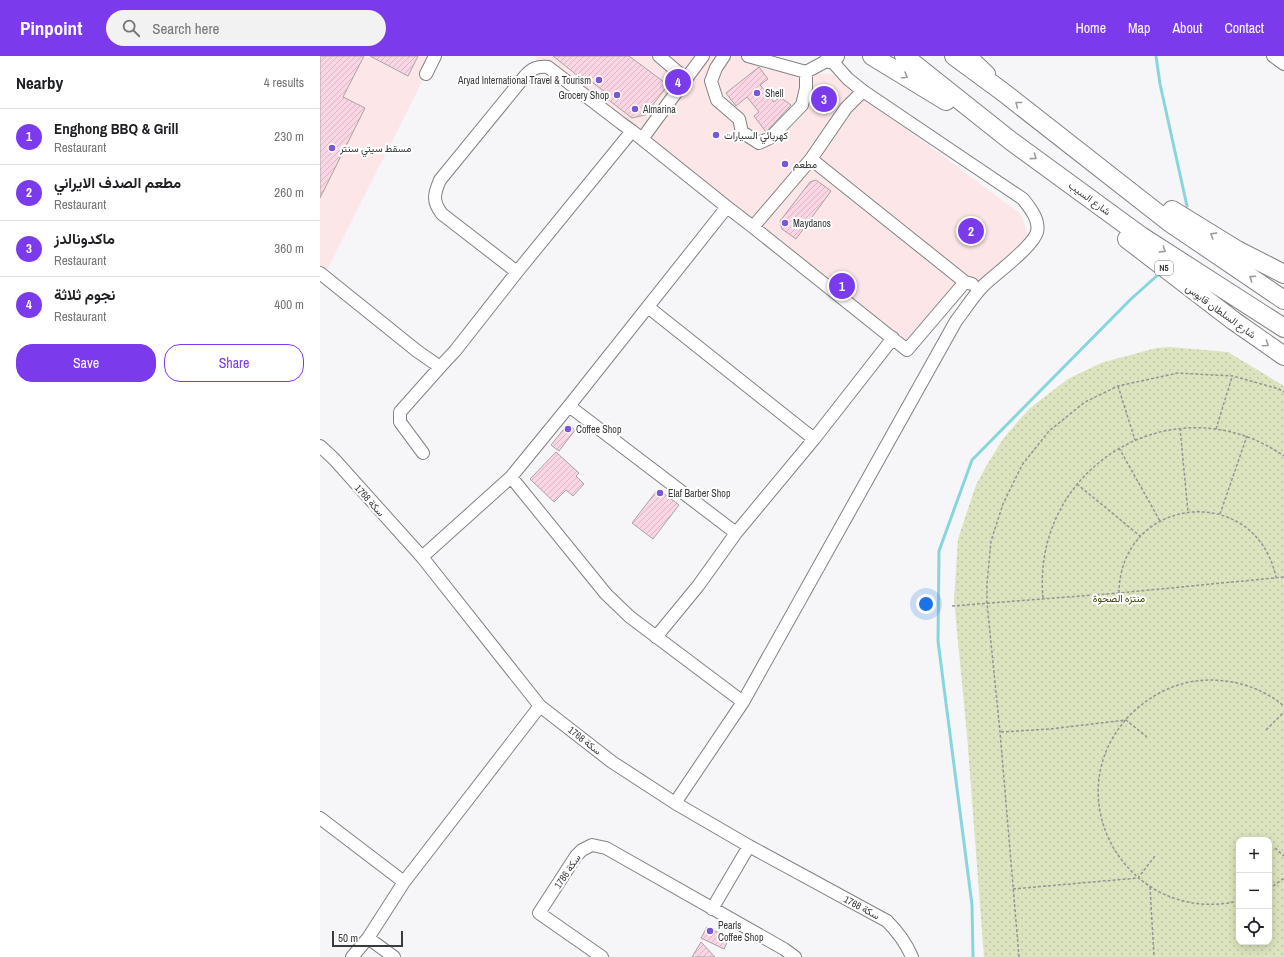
<!DOCTYPE html>
<meta charset="utf-8">
<style>
:root{--surface:#fff;--page:#f2f2f2;--text:#202124;--muted:#757577;--line:#e0e0e0;--accent:#7c3aed}
body{margin:0;font-family:"Archivo Narrow",Vazirmatn,sans-serif;background:var(--page);color:var(--text)}
.controls{position:absolute;right:12px;bottom:12px;display:grid;overflow:hidden;border-radius:8px;box-shadow:0 2px 10px #0003}
.controls button{width:36px;height:36px;display:grid;place-items:center;padding:0;border:0;border-bottom:1px solid var(--line);background:var(--surface);color:var(--text);font:20px sans-serif}
.scale{position:absolute;left:12px;bottom:10px;width:71px;box-sizing:border-box;padding-left:4px;border:2px solid #393a3b;border-top:0;font-size:11px;line-height:14px;white-space:nowrap;color:#393a3b;-webkit-text-stroke:3px #fff;paint-order:stroke}
.you{position:absolute;left:606px;top:548px;width:14px;height:14px;margin:-10px;border:3px solid #fff;border-radius:50%;background:#1a73e8;box-shadow:0 0 0 6px #1a73e833}
.badge{display:grid;place-items:center;width:26px;height:26px;border-radius:50%;background:var(--accent);color:#fff;font-size:13px;font-weight:700}
.pin{position:absolute;translate:-50% -50%;border:2px solid #fff;box-shadow:0 1px 4px #0006}
.list{margin:0;padding:0;list-style:none}
h2{display:flex;justify-content:space-between;align-items:center;height:52px;margin:0;padding:0 16px;font-size:17px}
h2 small{font-size:13px;font-weight:400;color:var(--muted)}
.list li{display:grid;grid-template-columns:26px 1fr auto;gap:12px;align-items:center;box-sizing:border-box;height:56px;padding:0 16px;border-top:1px solid var(--line)}
.list b{display:block;font-size:15px;white-space:nowrap}
.list p{margin:0;font-size:13px;white-space:nowrap;color:var(--muted)}
.list em{font-size:13px;font-style:normal;color:var(--muted)}
.actions{display:flex;gap:8px;padding:12px 16px}
.actions a{flex:1;padding:9px 0;border:1px solid var(--accent);border-radius:16px;text-align:center;font-size:14px;color:var(--accent)}
.actions .main{background:var(--accent);color:#fff}
.icon{flex:none;width:22px;height:22px;fill:none;stroke:currentColor;stroke-width:2;stroke-linecap:round;stroke-linejoin:round}
.map{position:relative;flex:none;width:964px;height:901px;overflow:hidden}
header{display:flex;align-items:center;gap:24px;box-sizing:border-box;height:56px;padding:0 20px;background:var(--accent);color:#fff}
header strong{font-size:19px}
nav{display:flex;gap:22px;margin-inline-start:auto;font-size:14px}
.search{width:280px;height:36px;background:var(--page);display:flex;align-items:center;gap:10px;box-sizing:border-box;padding:0 14px;border-radius:22px;color:var(--muted);font-size:15px}
main{display:flex}
aside{flex:1;background:var(--surface)}
.map>svg:first-child{display:block}
.commercial{fill:#fce6e7}
.grass{fill:url(#grass-dots);fill-rule:evenodd}
.lines{fill:none;stroke-linecap:round;stroke-linejoin:round}
.stream{stroke:#87d6dd;stroke-width:3}
.building{fill:url(#building-hatch);stroke:#a6a4a4}
.minor-casing{stroke:#818284;stroke-width:14}
.highway-casing{stroke:#818284;stroke-width:20}
.path{stroke:#939495;stroke-width:1.5;stroke-dasharray:3 2;stroke-linecap:butt}
.minor{stroke:#fff;stroke-width:12}
.highway{stroke:#fff;stroke-width:18}
.oneway{stroke:#9c9c9d}
.poi-dot{fill:#7859d3;stroke:#fff;stroke-width:1.5}
.labels{text-anchor:middle;stroke-width:4;stroke-linejoin:round;paint-order:stroke}
.shield{fill:#fff;stroke:#747576;stroke-width:1}
.shield-label{font-size:9px;font-weight:bold;fill:#393a3b}
.poi-label{font-size:10px;fill:#393a3b;stroke:#fff;text-anchor:start}
.street-label{font-size:10px;fill:#393a3b;stroke:#fff}
.park-label{font-size:10px;fill:#3f4802;stroke:#fff}
</style>
<header>
<strong>Pinpoint</strong>
<div class="search"><svg class="icon" aria-label="search" viewBox="0 0 24 24"><circle cx="10" cy="10" r="6"/><path d="M15 15l6 6"/></svg>Search here</div>
<nav><a>Home</a><a>Map</a><a>About</a><a>Contact</a></nav>
</header>
<main>
<aside>
<h2>Nearby<small>4 results</small></h2>
<ul class="list">
<li><span class="badge">1</span><div><b>Enghong BBQ &amp; Grill</b><p>Restaurant</p></div><em>230 m</em></li>
<li><span class="badge">2</span><div><b>مطعم الصدف الايراني</b><p>Restaurant</p></div><em>260 m</em></li>
<li><span class="badge">3</span><div><b>ماكدونالدز</b><p>Restaurant</p></div><em>360 m</em></li>
<li><span class="badge">4</span><div><b>نجوم ثلاثة</b><p>Restaurant</p></div><em>400 m</em></li>
</ul>
<div class="actions"><a class="main">Save</a><a>Share</a></div>
</aside>
<div class="map">
<svg width="964" height="901" viewBox="0 0 964 901">
<defs>
<pattern id="grass-dots" width="8" height="8" patternUnits="userSpaceOnUse"><rect width="8" height="8" fill="#dbe4be"/><path d="M2 2h.1M6 6h.1" fill="none" stroke="#bdc4a4" stroke-width="1.8" stroke-linecap="round"/></pattern>
<pattern id="building-hatch" width="6" height="6" patternUnits="userSpaceOnUse"><rect width="6" height="6" fill="#fcd5e5"/><path d="M-1 1l2-2M0 6l6-6M5 7l2-2" fill="none" stroke="#d9b8c5"/></pattern>
</defs>
<rect width="100%" height="100%" fill="#f6f6f8"/>
<path class="commercial" d="M0 0H115L4 220 0 217Z
M216 0H444L469 16 512 18 701 158 710 186 662 232 645 226 587 294 312 75 215 2Z"/>
<path class="grass" d="M850 291 908 296 964 330V901H664L647 679 634 544 638 483 656 429 668 407 683 383 699 364 710 352 748 323 781 307 836 292ZM919 784H949V886H919Z"/>
<g class="lines">
<path class="stream" d="M836 0 840 28 867 150
M653 901 652 849 618 585 619 495 652 404 811 243 840 217"/>
</g>
<path class="building" d="M0 0H44L23 41 45 52 0 142Z
M50 0H98L88 20Z
M233 0H309L348 29 325 59 312 62 286 42 289 39 265 21 263 24Z
M439 11 448 23 440 29 454 46 460 41 471 49 446 76 434 60 439 56 427 41 416 50 406 37Z
M496 124 511 135 476 183 462 173 460 165 490 126Z
M248 368 255 374 239 395 231 389Z
M236 396 259 417 256 420 264 428 253 440 246 434 234 446 210 423Z
M338 433 359 449 333 483 312 467Z
M387 871 409 882 404 893 381 882Z
M381 886 395 901H372Z"/>
<g class="lines">
<g class="minor-casing">
<path id="minor" d="M339 0 366 23 383 0
M404 0 396 12 391 25 397 44 419 63 422 76 439 87 450 82 482 49 486 32V16
M428 0 486 16 510 3 528 23 543 35
M651 0 669 17
M953 0 964 8
M106 18 115 0
M322 83 366 23
M491 103 645 226 652 228
M197 216 122 158C112 145 114 138 120 124L205 20C212 12 218 10 228 11L301 67 312 75 407 151 433 171 587 294 645 226
M0 217 97 295 120 311 135 295 197 216 312 75
M328 251 494 383
M249 350 416 477
M0 390 14 403 102 501 220 650 292 706 355 747 429 790 567 865C578 876 586 887 592 901
M103 397 80 366V356L120 311
M191 421 286 538 310 561 423 646
M102 501 191 421 249 350 407 151
M336 581 378 530 416 477 494 383 573 282
M355 747 423 646 636 265C645 254 653 240 663 230 675 218 713 191 717 176 720 164 710 152 703 143L543 35 526 52 491 103 433 171
M0 762 84 826
M392 853 429 790
M48 882 74 901
M32 901 48 882 84 826 220 650
M282 901 219 857 256 800 262 794 272 789 286 792 464 893 475 901"/>
</g>
<g class="highway-casing">
<path id="highway" d="M552 0 626 45
M584 0 691 85 821 180 964 272
M634 0 683 36 849 166 964 244
M510 3 515 0
M852 154 917 194 964 218
M807 183 914 265 964 300"/>
</g>
<path class="path" d="M798 330 815 384
M860 372 868 456
M896 373 912 321
M799 392 840 465
M757 428 820 480
M900 458 927 380
M799 537C800 439 935 425 956 521
M723 542C711 411 854 324 964 400
M632 550 799 537 964 521
M946 674 964 656
M681 676 730 673 806 664 827 681
M955 792 964 800
M830 831 834 901
M693 833 818 822 835 800
M949 833 964 822
M919 845C807 871 731 738 812 657 830 640 852 628 876 625 908 621 940 630 964 650
M699 901 680 676 667 547V528L671 485 683 448 702 409 729 375 765 346 798 330 858 317 913 320 959 333 964 336"/>
<use href="#minor" class="minor"/>
<use href="#highway" class="highway"/>
</g>
<defs><path id="oneway-chevron" d="M-2-3.5L2.5 0L-2 3.5" fill="none" stroke-width="1.6" stroke-linecap="round" stroke-linejoin="round"/></defs>
<g class="oneway">
<use href="#oneway-chevron" transform="translate(585 20) rotate(31)"/>
<use href="#oneway-chevron" transform="translate(698 48) rotate(-142)"/>
<use href="#oneway-chevron" transform="translate(714 101) rotate(36)"/>
<use href="#oneway-chevron" transform="translate(893 179) rotate(-148)"/>
<use href="#oneway-chevron" transform="translate(843 194) rotate(33)"/>
<use href="#oneway-chevron" transform="translate(932 222) rotate(-146)"/>
<use href="#oneway-chevron" transform="translate(946 288) rotate(35)"/>
</g>
<g class="poi-dot">
<circle cx="279" cy="24" r="4"/>
<circle cx="437" cy="37" r="4"/>
<circle cx="297" cy="39" r="4"/>
<circle cx="315" cy="53" r="4"/>
<circle cx="396" cy="79" r="4"/>
<circle cx="12" cy="92" r="4"/>
<circle cx="465" cy="108" r="4"/>
<circle cx="465" cy="167" r="4"/>
<circle cx="248" cy="373" r="4"/>
<circle cx="340" cy="437" r="4"/>
<circle cx="390" cy="875" r="4"/>
</g>
<g class="labels">
<rect class="shield" x="835" y="205" width="18" height="14" rx="3"/>
<g class="shield-label">
<text x="844" y="215">N5</text>
</g>
<g class="poi-label">
<text x="271" y="28" text-anchor="end">Aryad International Travel &amp; Tourism</text>
<text x="445" y="41">Shell</text>
<text x="289" y="43" text-anchor="end">Grocery Shop</text>
<text x="323" y="57">Almarina</text>
<text x="404" y="83">كهربائي السيارات</text>
<text x="20" y="96">مسقط سيتي سنتر</text>
<text x="473" y="112">مطعم</text>
<text x="473" y="171">Maydanos</text>
<text x="256" y="377">Coffee Shop</text>
<text x="348" y="441">Elaf Barber Shop</text>
<text x="398" y="873">Pearls<tspan x="398" dy="12">Coffee Shop</tspan></text>
</g>
<g class="street-label">
<text transform="translate(770 142) rotate(36)" y="4">شارع السيب</text>
<text transform="translate(901 255) rotate(36)" y="4">شارع السلطان قابوس</text>
<text transform="translate(50 444) rotate(48)" y="4">سكة 1768</text>
<text transform="translate(265 684) rotate(38)" y="4">سكة 1768</text>
<text transform="translate(247 815) rotate(-56)" y="4">سكة 1786</text>
<text transform="translate(542 851) rotate(28)" y="4">سكة 1768</text>
</g>
<g class="park-label">
<text x="799" y="546">منتزه الصحوة</text>
</g>
</g>
</svg>
<div class="controls">
<button>+</button>
<button>−</button>
<button><svg class="icon" aria-label="locate" viewBox="0 0 24 24"><circle cx="12" cy="12" r="6"/><path d="M12 2v4M12 18v4M2 12h4M18 12h4"/></svg></button>
</div>
<div class="scale">50 m</div>
<div class="you"></div>
<div class="pin badge" style="left:522px;top:230px">1</div>
<div class="pin badge" style="left:651px;top:175px">2</div>
<div class="pin badge" style="left:504px;top:43px">3</div>
<div class="pin badge" style="left:358px;top:26px">4</div>
</div>
</main>
